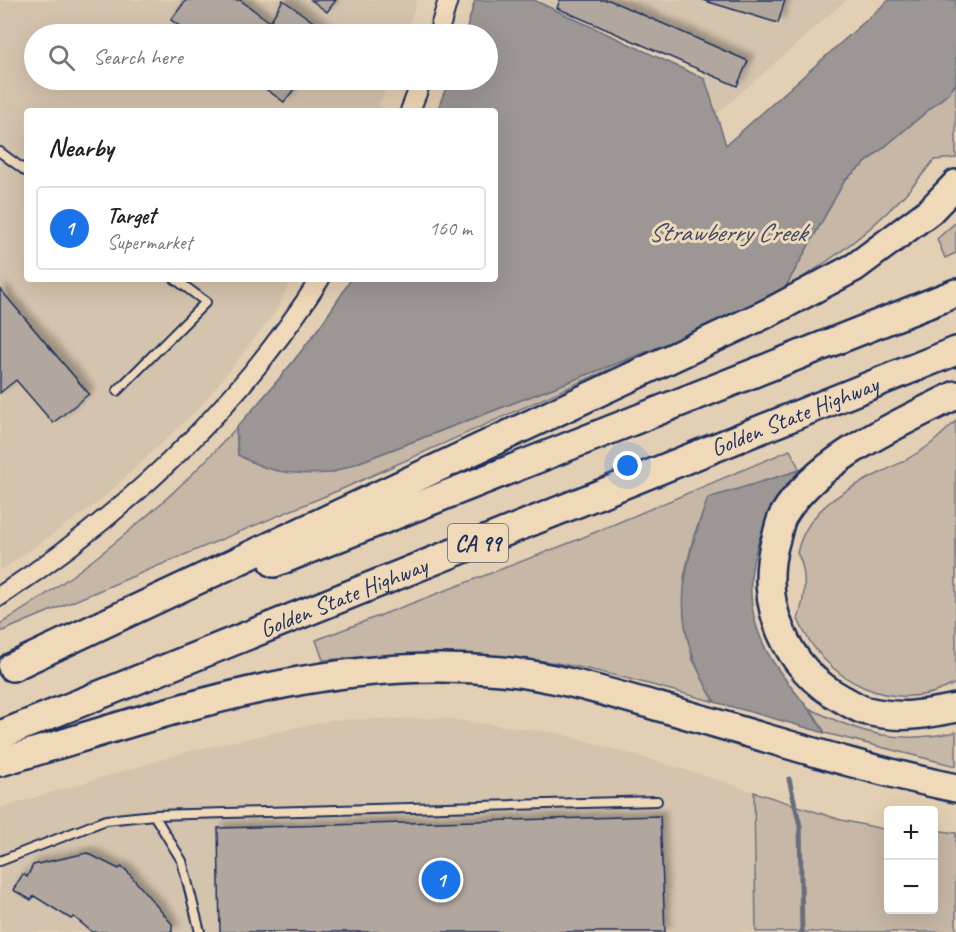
<!DOCTYPE html>
<meta charset="utf-8">
<style>
:root{--surface:#fff;--page:#f6f6f6;--text:#222;--muted:#767676;--line:#e0e0e0;--accent:#1a73e8}
body{margin:0;font-family:Caveat,sans-serif;background:var(--page);color:var(--text)}
.controls{position:absolute;right:18px;bottom:18px;display:grid;overflow:hidden;border-radius:6px;box-shadow:0 6px 24px #0002}
.controls button{width:54px;height:54px;display:grid;place-items:center;padding:0;border:0;border-bottom:2px solid var(--line);background:var(--surface);color:var(--text);font:30px sans-serif}
.you{position:absolute;left:628px;top:466px;width:21px;height:21px;margin:-15px;border:4px solid #fff;border-radius:50%;background:#1a73e8;box-shadow:0 0 0 9px #1a73e833}
.badge{display:grid;place-items:center;width:39px;height:39px;border-radius:50%;background:var(--accent);color:#fff;font-size:20px;font-weight:700}
.pin{position:absolute;translate:-50% -50%;border:3px solid #fff;box-shadow:0 2px 6px #0006}
.list{margin:0;padding:0;list-style:none}
h2{display:flex;justify-content:space-between;align-items:center;height:78px;margin:0;padding:0 24px;font-size:26px}
h2 small{font-size:20px;font-weight:400;color:var(--muted)}
.list li{display:grid;grid-template-columns:39px 1fr auto;gap:18px;align-items:center;box-sizing:border-box;height:84px;margin:0 12px 12px;padding:0 12px;border:2px solid var(--line);border-radius:6px}
.list b{display:block;font-size:22px;white-space:nowrap}
.list p{margin:0;font-size:20px;white-space:nowrap;color:var(--muted)}
.list em{font-size:20px;font-style:normal;color:var(--muted)}
.icon{flex:none;width:33px;height:33px;fill:none;stroke:currentColor;stroke-width:2;stroke-linecap:round;stroke-linejoin:round}
.map{position:relative;flex:none;width:956px;height:932px;overflow:hidden}
.search{position:absolute;background:var(--surface);box-shadow:0 6px 24px #0002;left:24px;top:24px;width:474px;height:66px;display:flex;align-items:center;gap:15px;box-sizing:border-box;padding:0 21px;border-radius:33px;color:var(--muted);font-size:22px}
.panel{position:absolute;background:var(--surface);box-shadow:0 6px 24px #0002;left:24px;top:108px;width:474px;height:174px;border-radius:6px}
.map>svg:first-child{display:block}
.built{fill:#d4c3ad}
.green{fill:#c6b7a6;stroke:#707382;stroke-width:1.5}
.water{fill:#9c9694;stroke:#686d7e;stroke-width:1.5}
.lines{fill:none;stroke-linecap:round;stroke-linejoin:round}
.stream{stroke:#686d7e;stroke-width:5}
.building{fill:#b1a79e;stroke:#1b2f5e;stroke-width:1.5;filter:url(#shadow)}
.service-casing{stroke:#1b2f5e;stroke-width:12}
.tertiary-casing{stroke:#1b2f5e;stroke-width:22}
.motorway-casing{stroke:#1b2f5e;stroke-width:32}
.service{stroke:#f0d9b8;stroke-width:8}
.tertiary{stroke:#f0d9b8;stroke-width:18}
.motorway{stroke:#f0d9b8;stroke-width:27}
.labels{text-anchor:middle;stroke-width:6;stroke-linejoin:round;paint-order:stroke}
.shield{fill:#f0d9b8;stroke:#5b6279;stroke-width:1.5}
.shield-label{font-size:22px;font-weight:bold;fill:#1b2f5e}
.street-label{font-size:24px;fill:#1b2f5e;stroke:#f0d9b8}
.water-label{font-size:26px;font-style:italic;fill:#3b496c;stroke:#f0d9b8}
</style>
<div class="map">
<svg width="956" height="932" viewBox="0 0 956 932">
<defs>
<filter id="shadow"><feDropShadow dx="5.5" dy="-5.5" stdDeviation="3" flood-color="#0004"/></filter>
</defs>
<rect width="100%" height="100%" fill="#e3cfb3"/>
<filter id="ink" filterUnits="userSpaceOnUse"><feTurbulence type="fractalNoise" baseFrequency=".0167" numOctaves="2"/><feDisplacementMap in="SourceGraphic" scale="12" xChannelSelector="R" yChannelSelector="G"/><feConvolveMatrix kernelMatrix="1 2 1 2 8 2 1 2 1" color-interpolation-filters="sRGB"/></filter>
<g filter="url(#ink)">
<path class="built" d="M0 0H417L406 34H34V80H389L377 111H27V279H292L274 314 200 407 100 501 0 571Z
M539 0H846L717 114 702 70Z
M441 718 558 733 700 774 754 792 756 932H0V808L194 750 332 720Z"/>
<path class="green" d="M956 83V158L934 160C893 214 844 254 785 288L845 180 950 92Z
M956 222V253L945 258 937 239Z
M654 349 342 489 0 632V624C81 575 174 499 236 428L238 455 331 473Z
M956 421V683C894 718 823 680 798 619 805 599 808 571 797 553 811 489 882 480 928 446 938 439 947 429 956 421Z
M790 450 800 470 709 498 694 535 684 577 692 658 715 702C648 684 580 663 510 657 447 652 386 656 323 660L316 640 572 542Z
M811 709C863 735 898 744 956 732V766L825 733Z
M754 792 841 820 888 830V910H934V830L956 833V932H756Z"/>
<path class="water" d="M475 0H534L705 79 726 145 889 0H956V83L950 92 845 180 785 288 728 317 654 349 331 473C294 475 271 474 238 455L236 428C278 382 319 333 351 279H495V111H437L449 80H488V34H465Z
M800 470C753 527 731 594 773 662 789 687 810 707 825 733L715 702C669 626 679 577 708 498Z"/>
<g class="lines">
<path class="stream" d="M789 779 800 826 802 932"/>
</g>
<path class="building" d="M186 0H240L270 22 283 0 330 34H191L171 20Z
M311 0H336L327 12Z
M560 0H609L748 61 737 86 557 8Z
M702 0H785L778 23Z
M253 80H301L284 102Z
M0 289 89 394 53 423 16 380 0 393Z
M660 816 665 932H220L218 828Z
M87 853 119 869 121 867 126 870 172 924V932H92L74 917 71 919 34 896 31 900 13 890 23 874 27 877 33 865Z"/>
<g class="lines">
<g class="service-casing">
<path id="service" d="M0 152 27 172
M117 391 206 302 175 279
M154 815 182 861 200 932
M0 861 106 820 154 815 657 801"/>
</g>
<g class="tertiary-casing">
<path id="tertiary" d="M438 34 448 0
M410 111 422 80
M0 596C127 512 238 408 320 279"/>
</g>
<g class="motorway-casing">
<g id="motorway">
<path d="M956 395C900 423 816 459 783 516 779 523 778 533 775 542 758 603 786 669 842 699 850 703 858 709 867 711 901 719 922 715 956 708"/>
<path d="M274 563 956 293"/>
<path d="M12 667 772 311 855 267 930 211 956 184"/>
<path id="s1" d="M0 735 956 351"/>
<path d="M0 762C168 713 323 654 502 671 554 676 606 692 656 706 756 734 854 767 956 788"/>
</g>
</g>
<use href="#service" class="service"/>
<use href="#tertiary" class="tertiary"/>
<use href="#motorway" class="motorway"/>
</g>
</g>
<g class="labels">
<rect class="shield" x="448" y="524" width="60" height="38" rx="4.5"/>
<g class="shield-label">
<text x="478" y="551">CA 99</text>
</g>
<g class="street-label">
<text dy="8" stroke="none"><textPath href="#s1" startOffset="856">Golden State Highway</textPath></text>
<text dy="8" stroke="none"><textPath href="#s1" startOffset="370">Golden State Highway</textPath></text>
</g>
<g class="water-label">
<text x="727" y="241">Strawberry Creek</text>
</g>
</g>
</svg>
<div class="controls">
<button>+</button>
<button>−</button>
</div>
<div class="you"></div>
<div class="pin badge" style="left:441px;top:880px">1</div>
<div class="search"><svg class="icon" aria-label="search" viewBox="0 0 24 24"><circle cx="10" cy="10" r="6"/><path d="M15 15l6 6"/></svg>Search here</div>
<section class="panel">
<h2>Nearby<small></small></h2>
<ul class="list">
<li><span class="badge">1</span><div><b>Target</b><p>Supermarket</p></div><em>160 m</em></li>
</ul>
</section>
</div>
